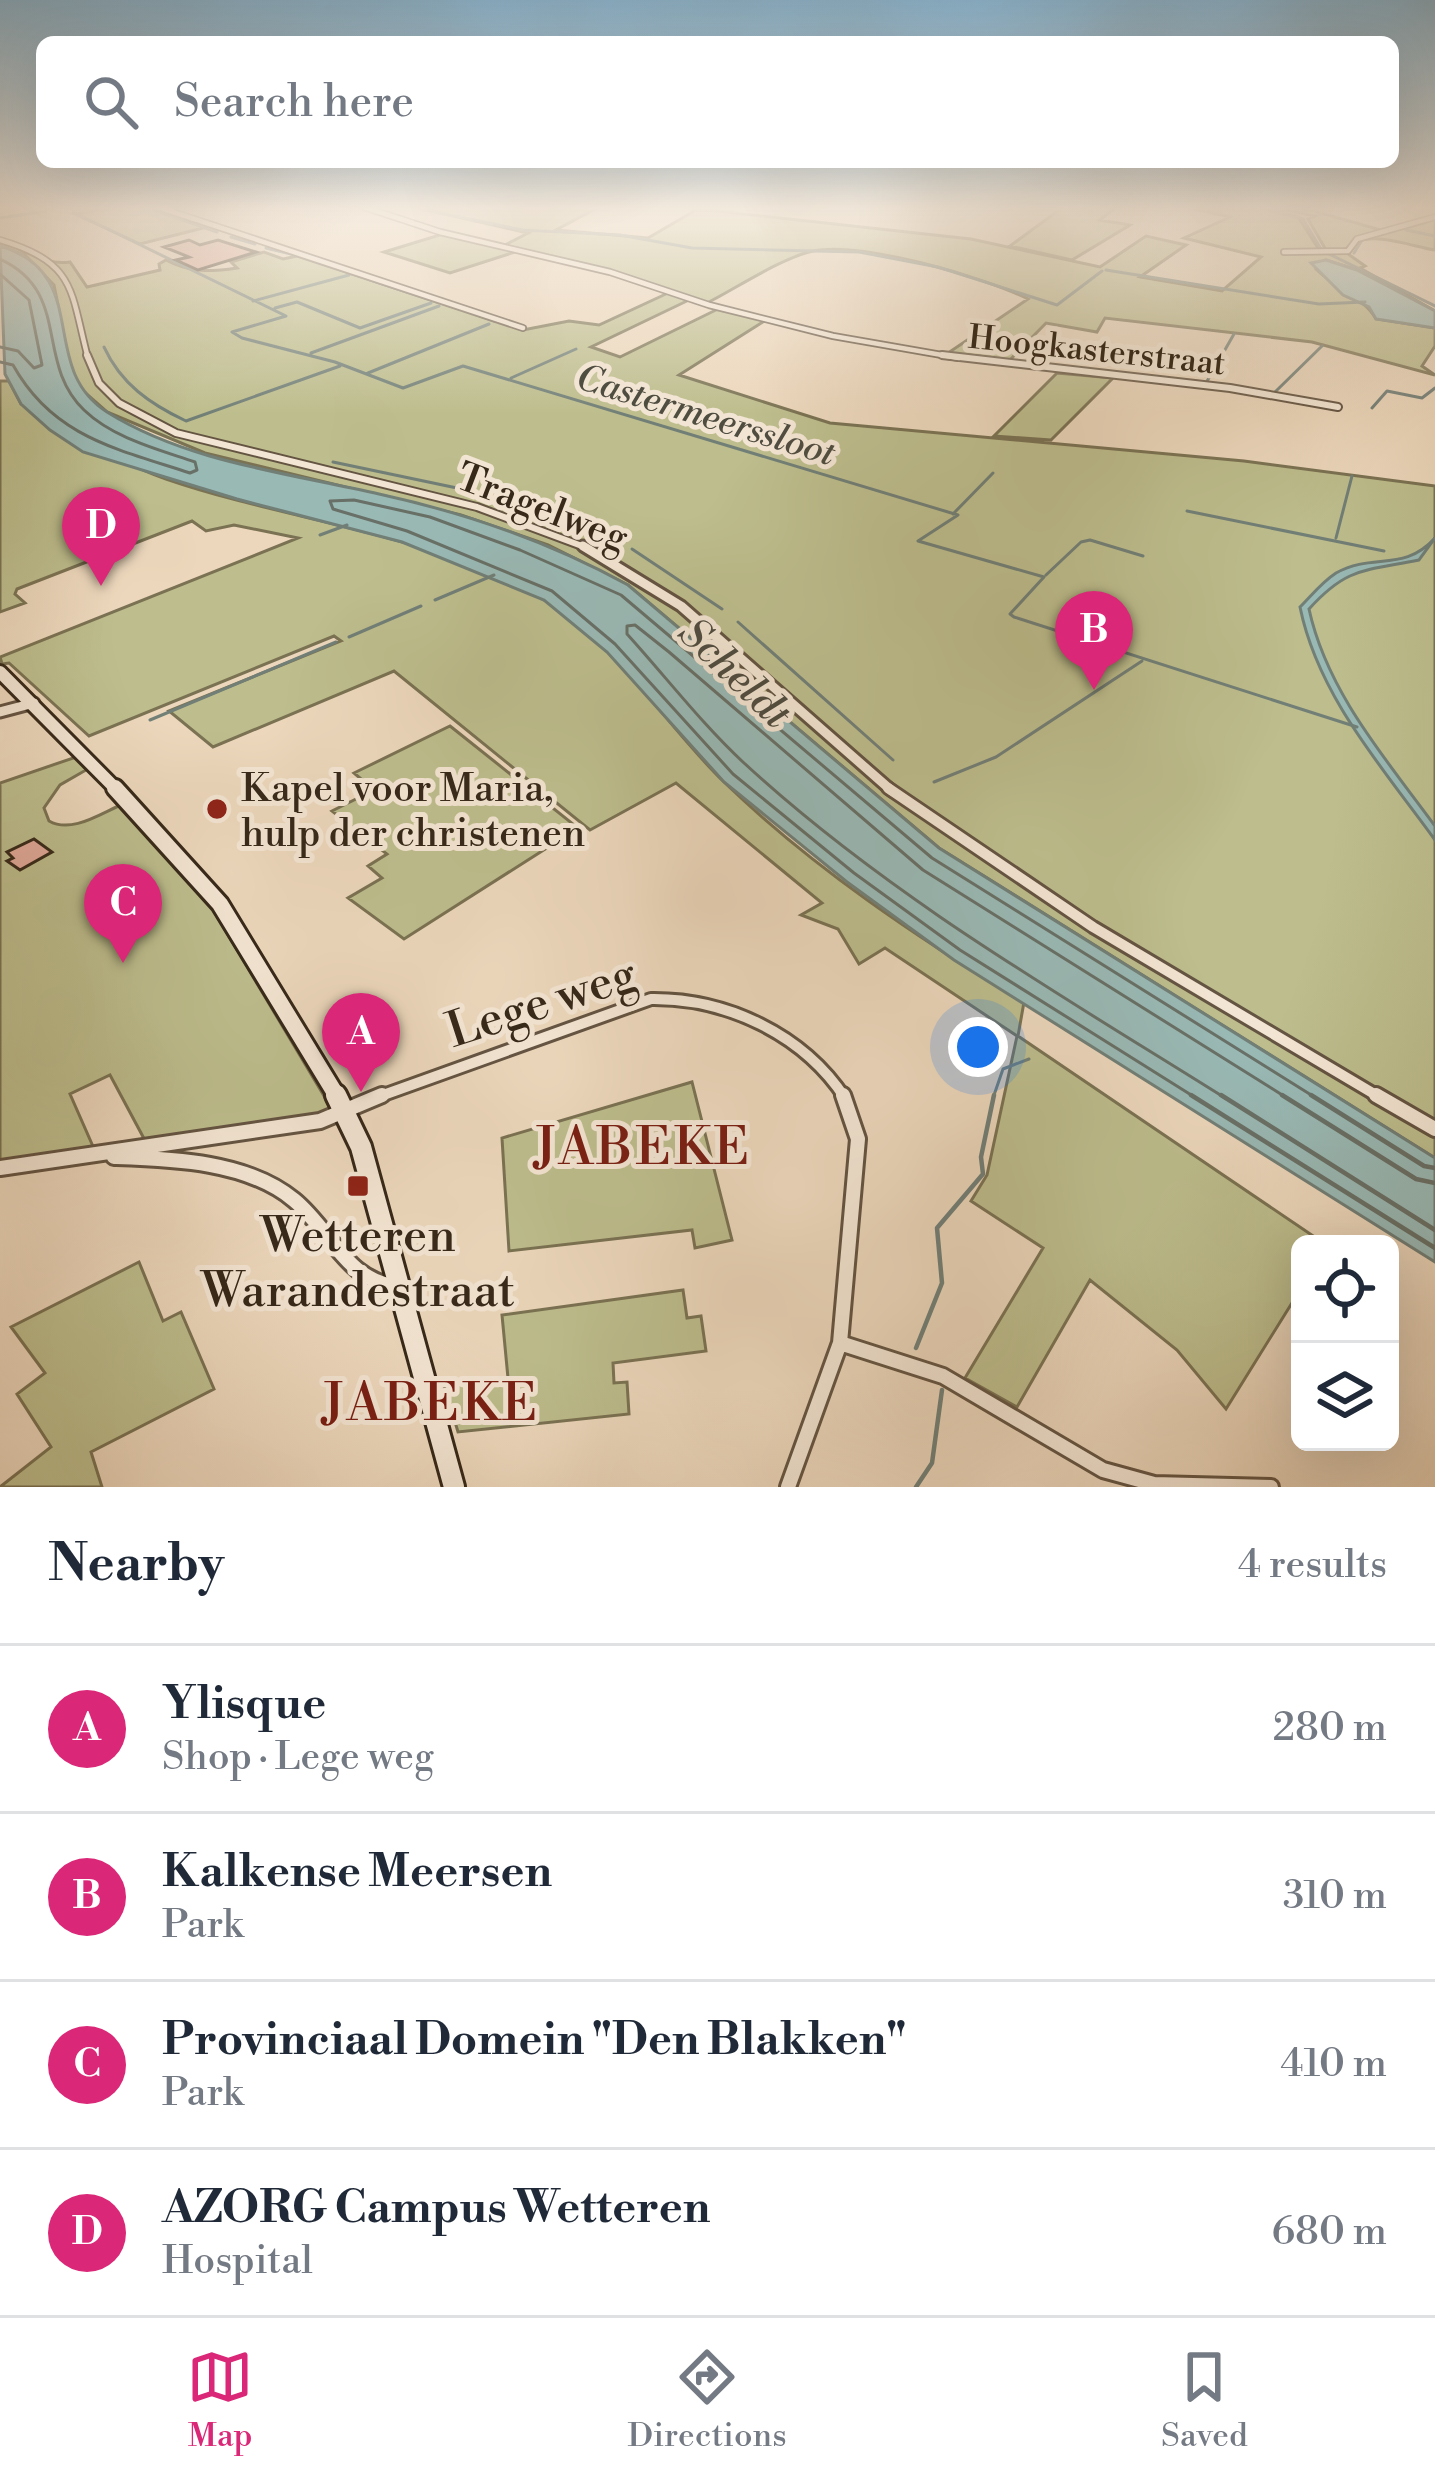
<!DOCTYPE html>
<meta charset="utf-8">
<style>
:root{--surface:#fff;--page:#f6f6f7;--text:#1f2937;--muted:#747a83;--line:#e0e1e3;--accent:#db2777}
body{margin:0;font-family:"Libre Bodoni",serif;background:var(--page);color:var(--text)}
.controls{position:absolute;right:36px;bottom:36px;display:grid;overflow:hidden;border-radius:18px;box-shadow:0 12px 48px #0002}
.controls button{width:108px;height:108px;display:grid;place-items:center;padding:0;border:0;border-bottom:3px solid var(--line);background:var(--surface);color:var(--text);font:60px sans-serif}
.you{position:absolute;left:978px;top:1047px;width:42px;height:42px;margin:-30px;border:9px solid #fff;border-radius:50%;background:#1a73e8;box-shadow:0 0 0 18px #1a73e833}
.badge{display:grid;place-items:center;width:78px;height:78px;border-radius:50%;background:var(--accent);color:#fff;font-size:39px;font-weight:700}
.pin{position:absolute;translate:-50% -99px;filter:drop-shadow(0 3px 6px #0008)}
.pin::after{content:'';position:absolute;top:63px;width:42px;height:36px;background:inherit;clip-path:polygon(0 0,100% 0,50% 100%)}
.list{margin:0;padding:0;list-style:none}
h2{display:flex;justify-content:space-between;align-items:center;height:156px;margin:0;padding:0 48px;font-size:51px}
h2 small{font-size:39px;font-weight:400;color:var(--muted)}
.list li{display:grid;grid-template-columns:78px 1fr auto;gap:36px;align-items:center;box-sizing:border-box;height:168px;padding:0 48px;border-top:3px solid var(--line)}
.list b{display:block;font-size:45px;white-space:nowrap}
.list p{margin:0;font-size:39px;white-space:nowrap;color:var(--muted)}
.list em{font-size:39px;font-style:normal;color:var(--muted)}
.icon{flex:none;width:66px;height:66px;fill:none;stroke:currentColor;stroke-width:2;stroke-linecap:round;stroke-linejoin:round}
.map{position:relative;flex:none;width:1435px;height:1487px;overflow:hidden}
.search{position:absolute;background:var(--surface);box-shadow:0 12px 48px #0002;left:36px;right:36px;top:36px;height:132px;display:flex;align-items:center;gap:30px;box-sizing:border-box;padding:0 42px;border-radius:18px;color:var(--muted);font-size:45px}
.sheet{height:828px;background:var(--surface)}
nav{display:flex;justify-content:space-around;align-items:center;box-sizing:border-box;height:168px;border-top:3px solid var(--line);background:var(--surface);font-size:33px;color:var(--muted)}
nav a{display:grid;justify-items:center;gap:6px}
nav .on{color:var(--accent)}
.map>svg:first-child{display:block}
.green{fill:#bdbd8d;stroke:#7a7253;stroke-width:3}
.water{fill:#99b9b5;stroke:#717f77;stroke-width:3}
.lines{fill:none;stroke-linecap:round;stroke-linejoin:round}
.shore-far1{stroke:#687067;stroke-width:3}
.shore{stroke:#687067;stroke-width:4.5}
.stream-far1{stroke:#717f77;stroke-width:3}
.stream{stroke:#717f77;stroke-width:4.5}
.building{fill:#e2aa9b;stroke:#362819;stroke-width:3}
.street-far4-casing{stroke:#645442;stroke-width:8}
.street-far3-casing{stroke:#645442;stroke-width:10}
.street-far2-casing{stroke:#645442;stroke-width:15}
.street-far1-casing{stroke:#645442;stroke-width:16}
.street-casing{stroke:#645442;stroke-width:20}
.secondary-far2-casing{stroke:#362819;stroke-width:18}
.secondary-far1-casing{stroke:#362819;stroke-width:22}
.secondary-casing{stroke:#362819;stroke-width:26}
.street-far4{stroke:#f3e5d3;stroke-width:4.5}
.street-far3{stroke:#f3e5d3;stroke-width:6}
.street-far2{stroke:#f3e5d3;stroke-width:9}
.street-far1{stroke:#f3e5d3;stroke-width:10}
.street{stroke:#f3e5d3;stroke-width:14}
.secondary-far2{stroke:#f3e5d3;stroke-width:12}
.secondary-far1{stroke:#f3e5d3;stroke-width:16}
.secondary{stroke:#f3e5d3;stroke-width:20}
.poi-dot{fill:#8f2418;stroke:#f3e5d3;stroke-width:4.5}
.labels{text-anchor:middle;stroke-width:10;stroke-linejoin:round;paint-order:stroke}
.far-street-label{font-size:33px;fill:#362819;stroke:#f3e5d3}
.far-water-label{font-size:36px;font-style:italic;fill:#4f4c40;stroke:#f3e5d3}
.street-label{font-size:39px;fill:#362819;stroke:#f3e5d3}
.poi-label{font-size:39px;fill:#362819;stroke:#f3e5d3;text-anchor:start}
.water-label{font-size:42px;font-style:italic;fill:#4f4c40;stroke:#f3e5d3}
.near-street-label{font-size:48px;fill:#362819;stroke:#f3e5d3}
.near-poi-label{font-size:48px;fill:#362819;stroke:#f3e5d3}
.near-neighbourhood-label{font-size:51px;letter-spacing:3px;fill:#7a1f14;stroke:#f3e5d3}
</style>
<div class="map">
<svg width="1435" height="1487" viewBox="0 0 1435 1487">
<rect width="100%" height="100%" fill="#ecd7bc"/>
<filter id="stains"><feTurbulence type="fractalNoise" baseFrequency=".00167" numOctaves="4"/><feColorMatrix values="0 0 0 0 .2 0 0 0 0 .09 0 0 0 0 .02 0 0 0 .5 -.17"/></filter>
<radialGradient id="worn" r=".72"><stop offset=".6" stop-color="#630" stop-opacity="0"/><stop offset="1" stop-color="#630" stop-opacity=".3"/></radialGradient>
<path class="green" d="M122 207H158L211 226 140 244 75 214Z
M429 207H599L556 230 648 238 696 210 714 211 683 207H721L716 211 971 239 1100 267 1146 236 1186 245 1140 277 1222 291 1261 257 1184 238 1230 217 1187 207H1256L1298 217 1320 251 1326 250 1308 219 1315 216 1270 207H1300L1384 231 1435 217V250C1405 245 1364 227 1344 251L1365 266 1360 268 1435 311 1357 270 1326 260 1316 269C1334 288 1364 297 1376 319L1435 328V346L1422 366 1435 375 1312 342 1105 318 1097 332 1046 323 1006 364 945 355 1028 299C984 277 861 241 813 251 781 258 735 289 705 304L691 299 591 347 620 357 720 308 766 320 679 375 830 423 1244 461 1435 486V1158L939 848 628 585 548 545 461 515 205 453 107 412 82 390 71 371 54 285 25 255 0 246V242C25 249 44 266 70 262L87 287 160 270 159 264 166 260C190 273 210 272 237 268L231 262 264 252 283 259 297 256 523 330 569 321 599 325 668 293 610 272 518 251 450 273 384 252 446 233 503 246 528 233 423 209Z
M1063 207H1116L1100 220 1130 225 1072 260 1010 246Z
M1057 373 1113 378 1051 440 994 436Z
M0 381H9L21 404C68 428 116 462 166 479 291 522 430 532 546 601 619 645 664 724 724 782 812 867 919 939 1024 1002L1018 1036 1325 1244H1300V1290L1226 1409 1177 1350 1090 1280 1017 1407 965 1378 1043 1248 971 1201 987 1175 1017 1036 885 948 859 964 838 929 801 915 822 903 676 783 590 830 394 671 213 747 169 711 341 641 334 636 89 736 9 663 2 664 0 657 298 538 234 525 206 531 192 521 17 589 15 594 25 603 0 612Z
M450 726 578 828 404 939 348 898 382 878 368 866 387 854 332 811 374 790 354 773Z
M79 756 86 770 60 785 44 808 49 821C72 834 101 813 123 804L212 908 333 1111 303 1123 148 1146 110 1075 70 1094 95 1151 0 1162V783Z
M692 1082 732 1240 695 1248 692 1230 509 1251 502 1138Z
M139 1262 163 1321 181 1312 214 1389 91 1452 102 1487H0L51 1447 17 1394 45 1373 11 1327Z
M683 1290 687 1318 701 1316 706 1351 613 1363 614 1383 627 1382 629 1414 458 1432 444 1385 508 1378 502 1315Z"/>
<path class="water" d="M0 246C94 274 36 367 107 412 187 462 288 473 379 494 466 513 550 542 628 585L939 848 1435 1158V1262L954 960 847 882 724 782 607 652 544 600 402 542 237 499 83 452 50 430 21 404 5 374Z
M1326 260 1357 270 1435 311V328L1376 319 1369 307 1343 295 1311 263Z
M1435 538 1419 560C1364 571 1347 567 1309 609 1327 692 1386 759 1435 826V840C1383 768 1318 696 1300 607 1311 596 1322 582 1336 573 1374 552 1403 573 1435 538Z"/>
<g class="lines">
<path class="shore-far1" d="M0 259C72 292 34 362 84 410 113 438 157 449 195 462L197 470 190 473C117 449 53 437 13 365L0 362
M0 274 29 300 42 365 34 368 18 351 0 347
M1196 1098 960 950 854 873 733 774 615 644 552 591 407 531 333 509 330 501 354 500 430 517 520 550 621 595 932 858 1316 1098
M1225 1098C1061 995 888 896 744 763 702 724 666 677 627 634V626L635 625 669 652 923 870 1287 1098"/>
<path class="shore" d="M1191 1095 1435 1248
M1221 1095 1435 1230
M1282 1095 1416 1179 1435 1183
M1311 1095 1424 1166 1435 1168"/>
<path class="stream-far1" d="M430 207 425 210 523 230 620 235 692 248 859 252 938 267 1057 305 1102 271
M1264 207 1303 219 1321 249
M154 210 217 232
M73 212 286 316 232 332 242 338 335 362 403 388 463 366 958 515 918 541 1044 577 1010 614 1014 617 1357 727
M0 218 46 211
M1406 230 1435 236
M231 237 255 244
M266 248 299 256
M1354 253 1362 240
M1329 254 1435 306
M1106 270 1319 304 1365 302
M365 278 437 302
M253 301 349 275
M275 308 297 302 360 328 431 303
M472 313 494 321
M104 347C121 384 150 404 186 421L340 366
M311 353 439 306
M368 373 489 324
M511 378 576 349
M1206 383 1234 334
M1275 392 1322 346
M1372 408 1387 391 1422 398 1435 388
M333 462 476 492 609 538
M1187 511 1384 551
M953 514 993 473
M320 535 347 525
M1336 538 1352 476
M632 549 722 609
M1046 575 1081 542 1090 540 1143 556
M435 600 494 575
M738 622 893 760
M349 637 421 606
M150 720 336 642
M934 782 996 757 1142 661
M993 1098 1003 1069 1029 1059"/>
<path class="stream" d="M916 1348 942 1283 937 1228 983 1174 981 1157 994 1095
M916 1487 932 1463 942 1390"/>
</g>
<path class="building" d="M189 240 200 245 218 240 256 252 198 270 176 260 189 257 164 247Z
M34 839 52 852 20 870 7 861 13 858 7 852Z"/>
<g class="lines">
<g class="street-far4-casing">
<path id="street-far4" d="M158 207 523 328
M364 207 440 232 610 272 709 305 833 336 959 358
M0 240C77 263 70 290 88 358
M1284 252 1348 251 1357 239 1435 217"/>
</g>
<g class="street-far3-casing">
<path id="street-far3" d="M87 355 99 383 119 403 176 433 477 507 590 549
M942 355 1230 388 1338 407"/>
</g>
<g class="street-far2-casing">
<path id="street-far2" d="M583 546 681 606 892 791
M0 712 34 703"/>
</g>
<g class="street-far1-casing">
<path id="street-far1" d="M888 788 1093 927 1381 1098
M375 1098 651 999C726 998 803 1034 845 1098"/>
</g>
<g class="street-casing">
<path id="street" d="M1376 1095 1435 1129
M114 1157C172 1159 247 1161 294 1200 332 1231 345 1281 399 1287
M0 1168 320 1121 382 1095
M840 1343 943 1376 1103 1470 1154 1484 1271 1487
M788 1487 840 1343 858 1139 843 1095"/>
</g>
<g class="secondary-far2-casing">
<path id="secondary-far2" d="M0 672 118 791"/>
</g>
<g class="secondary-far1-casing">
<path id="secondary-far1" d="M115 788 220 904 338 1098"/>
</g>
<g class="secondary-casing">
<path id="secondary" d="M336 1095 361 1147 454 1487"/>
</g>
<use href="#street-far4" class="street-far4"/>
<use href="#street-far3" class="street-far3"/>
<use href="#street-far2" class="street-far2"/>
<use href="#street-far1" class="street-far1"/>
<use href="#street" class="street"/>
<use href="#secondary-far2" class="secondary-far2"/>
<use href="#secondary-far1" class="secondary-far1"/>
<use href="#secondary" class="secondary"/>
</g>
<linearGradient id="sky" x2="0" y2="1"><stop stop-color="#88b6d4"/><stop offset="0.5" stop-color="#f6ede1"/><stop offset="1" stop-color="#f6ede1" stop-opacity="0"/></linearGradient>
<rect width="1435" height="415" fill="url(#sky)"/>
<g class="poi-dot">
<circle cx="217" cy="809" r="12"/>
<rect x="346" y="1174" width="24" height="24" rx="6"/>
</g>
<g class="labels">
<g class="far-street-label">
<text transform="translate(1097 349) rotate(6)" y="12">Hoogkasterstraat</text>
</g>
<g class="far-water-label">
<text transform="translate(706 414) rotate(17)" y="13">Castermeerssloot</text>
</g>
<g class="street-label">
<text transform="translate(543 506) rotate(21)" y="14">Tragelweg</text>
</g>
<g class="poi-label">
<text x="241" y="801">Kapel voor Maria,<tspan x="241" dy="45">hulp der christenen</tspan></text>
</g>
<g class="water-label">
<text transform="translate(736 672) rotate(44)" y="15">Scheldt</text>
</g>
<g class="near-street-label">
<text transform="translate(541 1001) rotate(-18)" y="17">Lege weg</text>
</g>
<g class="near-poi-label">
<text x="358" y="1251">Wetteren<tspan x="358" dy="55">Warandestraat</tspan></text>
</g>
<g class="near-neighbourhood-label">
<text x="643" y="1164">JABEKE</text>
<text x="431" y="1420">JABEKE</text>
</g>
</g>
<rect width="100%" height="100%" filter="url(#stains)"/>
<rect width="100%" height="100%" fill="url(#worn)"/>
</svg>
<div class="controls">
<button><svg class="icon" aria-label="locate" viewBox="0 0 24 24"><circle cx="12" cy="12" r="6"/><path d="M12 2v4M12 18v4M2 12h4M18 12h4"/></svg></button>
<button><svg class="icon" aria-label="layers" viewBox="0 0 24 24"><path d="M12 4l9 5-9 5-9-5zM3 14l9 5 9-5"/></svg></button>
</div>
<div class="you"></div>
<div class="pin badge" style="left:361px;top:1092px">A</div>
<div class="pin badge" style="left:1094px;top:690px">B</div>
<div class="pin badge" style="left:123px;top:963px">C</div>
<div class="pin badge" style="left:101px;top:586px">D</div>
<div class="search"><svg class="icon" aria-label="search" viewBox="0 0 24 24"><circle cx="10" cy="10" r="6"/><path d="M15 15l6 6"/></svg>Search here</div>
</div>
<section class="sheet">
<h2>Nearby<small>4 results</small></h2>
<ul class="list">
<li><span class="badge">A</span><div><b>Ylisque</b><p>Shop · Lege weg</p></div><em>280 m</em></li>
<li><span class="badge">B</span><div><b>Kalkense Meersen</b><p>Park</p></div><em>310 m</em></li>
<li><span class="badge">C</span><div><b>Provinciaal Domein &quot;Den Blakken&quot;</b><p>Park</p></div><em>410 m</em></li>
<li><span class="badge">D</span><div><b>AZORG Campus Wetteren</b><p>Hospital</p></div><em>680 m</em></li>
</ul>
</section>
<nav>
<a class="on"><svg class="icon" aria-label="map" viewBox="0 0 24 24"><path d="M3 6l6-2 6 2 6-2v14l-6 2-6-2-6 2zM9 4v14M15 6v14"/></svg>Map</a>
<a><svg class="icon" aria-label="directions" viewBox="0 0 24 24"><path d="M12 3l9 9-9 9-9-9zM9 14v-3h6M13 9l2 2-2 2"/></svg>Directions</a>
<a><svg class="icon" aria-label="saved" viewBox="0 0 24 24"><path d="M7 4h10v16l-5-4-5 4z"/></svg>Saved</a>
</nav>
